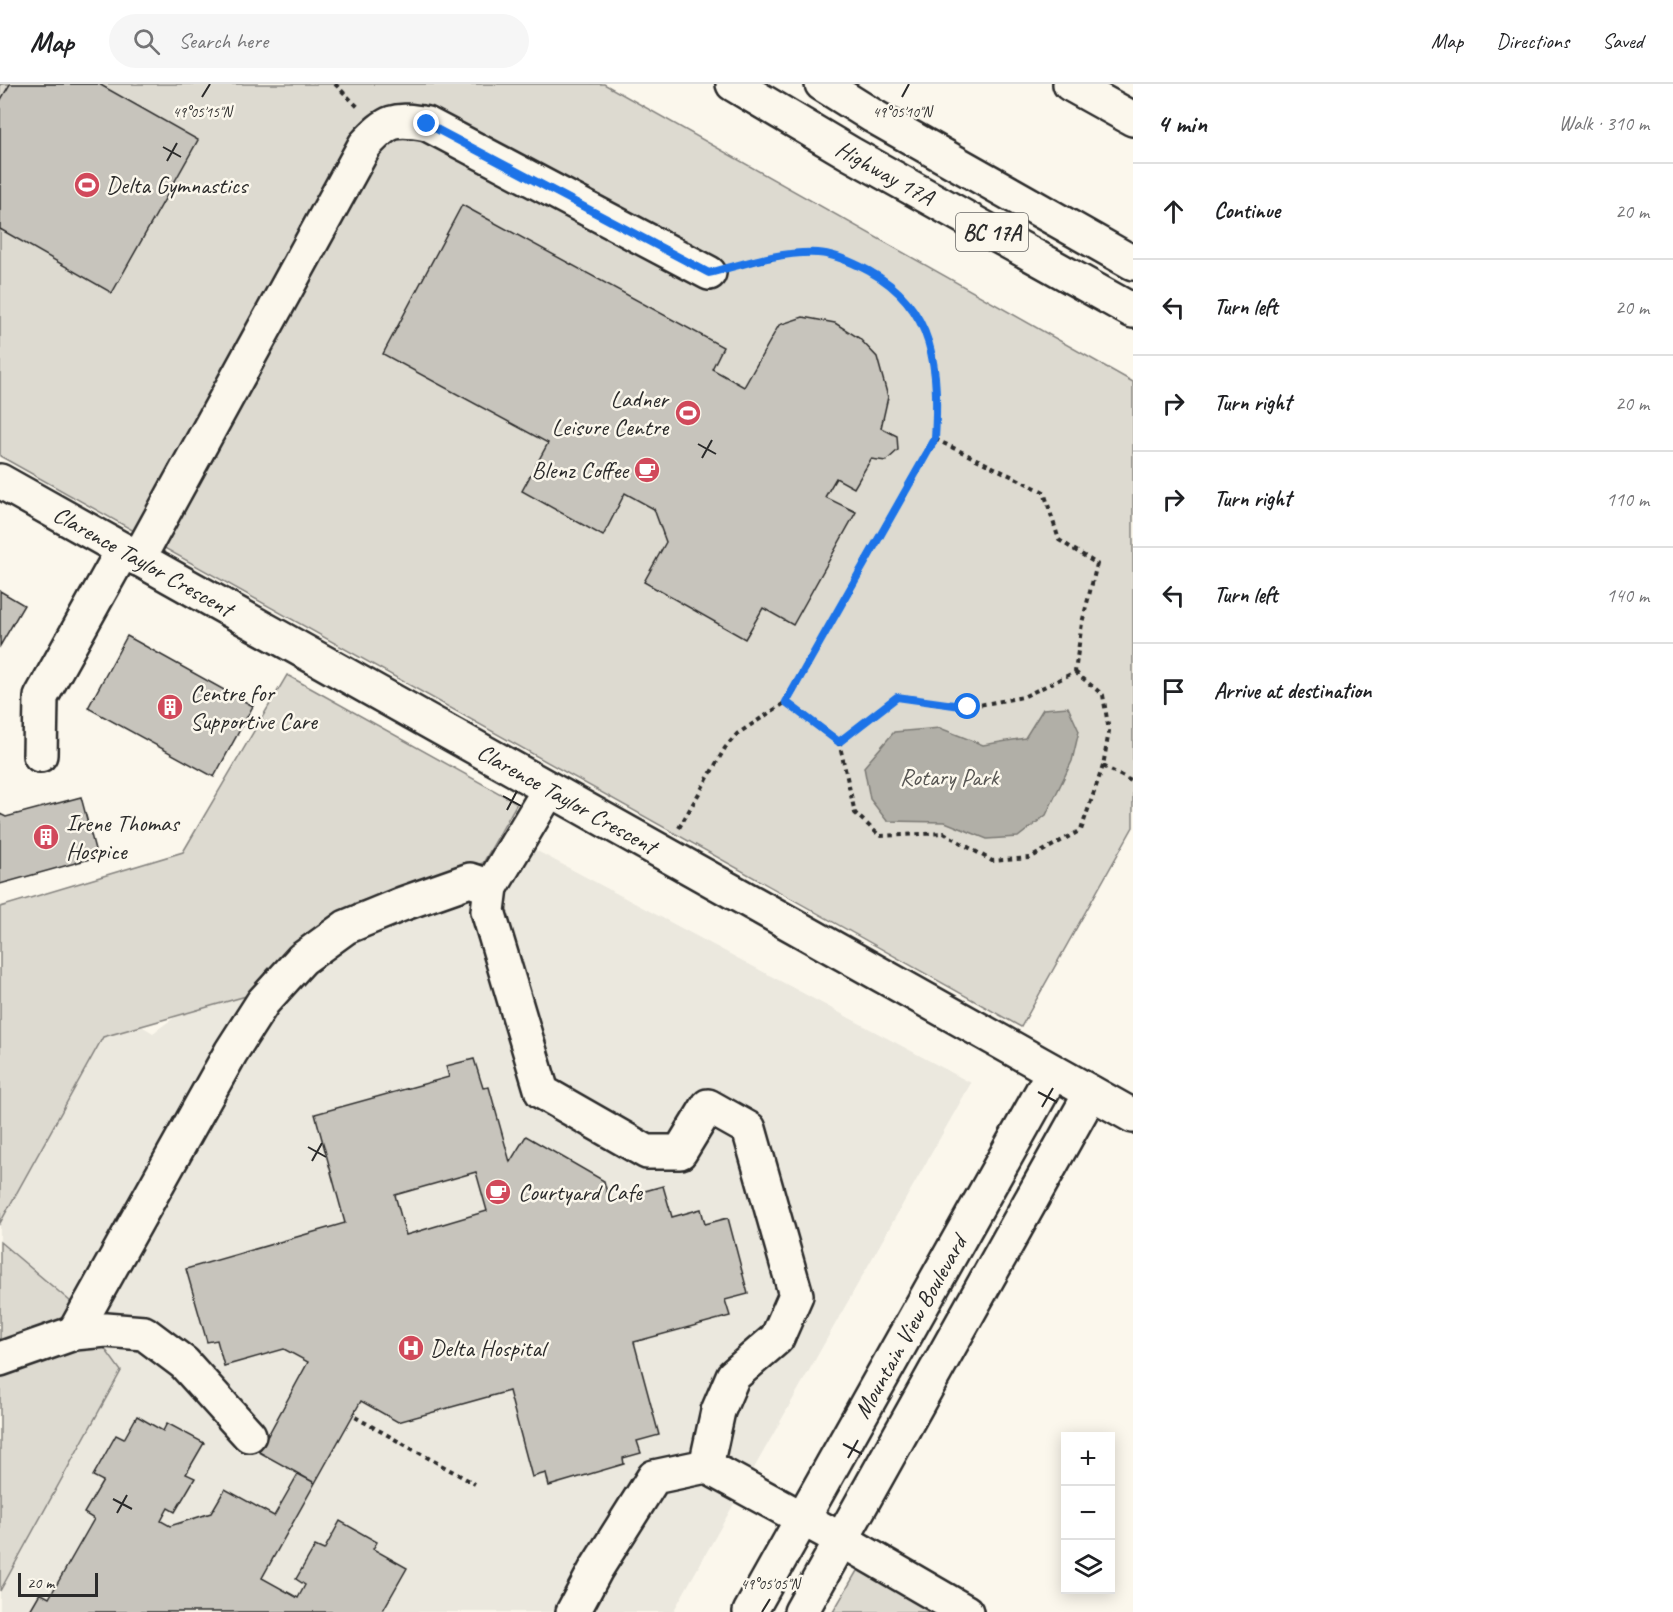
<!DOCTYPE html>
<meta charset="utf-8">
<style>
:root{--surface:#fff;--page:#f6f6f6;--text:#202124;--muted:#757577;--line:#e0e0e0}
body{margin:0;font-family:Caveat,sans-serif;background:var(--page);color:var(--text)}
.controls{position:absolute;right:18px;bottom:18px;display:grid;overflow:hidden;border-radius:0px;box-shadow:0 3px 15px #0003}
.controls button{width:54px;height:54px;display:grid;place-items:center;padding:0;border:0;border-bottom:2px solid var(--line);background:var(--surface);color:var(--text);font:30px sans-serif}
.scale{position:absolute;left:18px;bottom:15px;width:80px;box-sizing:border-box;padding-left:6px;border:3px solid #2b2b2b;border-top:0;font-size:16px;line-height:21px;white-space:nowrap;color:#2b2b2b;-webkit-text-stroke:4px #fbf7ec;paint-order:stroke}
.stop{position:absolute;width:18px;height:18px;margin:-14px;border:4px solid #1a73e8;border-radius:50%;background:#fff}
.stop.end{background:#1a73e8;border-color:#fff;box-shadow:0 2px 6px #0008}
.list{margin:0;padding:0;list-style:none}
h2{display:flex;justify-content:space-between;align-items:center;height:78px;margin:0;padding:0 24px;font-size:26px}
h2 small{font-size:20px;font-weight:400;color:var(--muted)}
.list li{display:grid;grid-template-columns:39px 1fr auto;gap:18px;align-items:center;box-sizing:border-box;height:96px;padding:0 24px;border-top:2px solid var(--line)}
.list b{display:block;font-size:22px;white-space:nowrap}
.list em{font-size:20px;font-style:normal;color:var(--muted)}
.icon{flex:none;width:33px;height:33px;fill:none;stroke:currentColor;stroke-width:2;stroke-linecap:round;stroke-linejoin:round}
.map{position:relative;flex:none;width:1133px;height:1528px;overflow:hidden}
header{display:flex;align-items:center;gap:36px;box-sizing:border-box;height:84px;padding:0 30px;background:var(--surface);border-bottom:2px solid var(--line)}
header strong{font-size:28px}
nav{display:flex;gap:33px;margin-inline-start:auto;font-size:21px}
.search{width:420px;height:54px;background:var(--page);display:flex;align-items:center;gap:15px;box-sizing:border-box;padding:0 21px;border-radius:33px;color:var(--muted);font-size:22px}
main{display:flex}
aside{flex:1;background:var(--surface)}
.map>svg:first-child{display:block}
.built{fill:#ebe8de}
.green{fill:#dddad0;stroke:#84827e;stroke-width:1.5}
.water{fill:#b1afa7;stroke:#7b7a75;stroke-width:1.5}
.building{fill:#c7c4bc;stroke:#2b2b2b;stroke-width:1.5;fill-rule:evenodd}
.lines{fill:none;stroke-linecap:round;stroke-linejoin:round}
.minor-casing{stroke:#2b2b2b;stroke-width:38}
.highway-casing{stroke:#2b2b2b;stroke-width:38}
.path{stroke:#2b2b2b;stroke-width:4;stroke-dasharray:4.5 4.5;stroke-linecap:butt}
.minor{stroke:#fbf7ec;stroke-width:33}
.highway{stroke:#fbf7ec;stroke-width:33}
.route{stroke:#1a73e8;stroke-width:8}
.ticks{fill:none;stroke:#2b2b2b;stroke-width:2}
.labels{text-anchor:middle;stroke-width:5;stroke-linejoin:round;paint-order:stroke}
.shield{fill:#fbf7ec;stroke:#696865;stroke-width:1.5}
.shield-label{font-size:22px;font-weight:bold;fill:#2b2b2b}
.street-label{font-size:24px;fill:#2b2b2b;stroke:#fbf7ec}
.poi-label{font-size:24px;fill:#2b2b2b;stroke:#fbf7ec;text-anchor:start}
.park-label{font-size:24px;fill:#585754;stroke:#fbf7ec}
.ticks-label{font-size:15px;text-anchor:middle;fill:#2b2b2b;stroke:#fbf7ec;stroke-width:5;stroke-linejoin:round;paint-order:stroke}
</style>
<header>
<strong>Map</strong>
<div class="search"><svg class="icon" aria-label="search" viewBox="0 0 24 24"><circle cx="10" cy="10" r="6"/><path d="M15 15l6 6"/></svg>Search here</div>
<nav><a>Map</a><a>Directions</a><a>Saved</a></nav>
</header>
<main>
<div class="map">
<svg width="1133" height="1528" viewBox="0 0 1133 1528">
<rect width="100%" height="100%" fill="#fbf7ec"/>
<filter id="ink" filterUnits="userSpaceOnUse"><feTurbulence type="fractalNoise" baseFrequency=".0167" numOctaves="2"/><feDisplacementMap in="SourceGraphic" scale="12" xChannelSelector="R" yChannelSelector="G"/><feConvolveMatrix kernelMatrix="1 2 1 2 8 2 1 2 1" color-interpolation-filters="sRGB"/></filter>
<g filter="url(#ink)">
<path class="built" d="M479 736 971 999 673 1528H0V855L153 949 286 851Z"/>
<path class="green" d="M0 0H604L1133 298V743L1021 943 0 372Z
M287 591 517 719 483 779 355 819 246 912 103 953 0 1139V823L183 768Z
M0 1158 71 1218 121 1287 0 1507Z
M858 1485 933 1528H833Z"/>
<path class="water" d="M1068 623 1079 647 1072 677 1046 731 1018 753 987 755 945 738 887 737 870 715 864 683 894 648 940 644 983 661 1025 654 1043 625Z"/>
<path class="building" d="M10 0H99L198 56 112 209 0 145V17Z
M462 121 723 263 712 285 744 303 779 241 803 233 835 239 859 254 877 273 888 313 881 344 897 352 898 366 886 377 871 375 854 404 836 394 825 413 856 428 793 541 763 524 745 555 644 498 666 458 654 425 625 409 603 452 522 407 548 359 383 270Z
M0 507 24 521 0 562Z
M127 552 253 622 214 693 88 624Z
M81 713 97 773 0 800V730L6 733Z
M474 975 483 1004 489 1003 510 1078 526 1052 604 1097 609 1117 663 1102 672 1133 701 1125 705 1140 728 1134 748 1210 725 1216 730 1232 634 1258 659 1351 637 1357 641 1369 623 1374 624 1380 549 1402 546 1389 532 1393 509 1307 398 1338 361 1317 315 1399 259 1368 308 1278 284 1265 224 1282 217 1256 207 1258 186 1185 345 1139 315 1030 449 993 446 982ZM476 1088 487 1127 406 1151 395 1111Z
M137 1332 163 1347 167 1339 204 1359 186 1390 195 1394 175 1428 168 1424 161 1437 170 1442 211 1429 225 1405 274 1432 298 1390 315 1399 262 1494 298 1514 305 1501 296 1495 315 1462 324 1466 340 1437 377 1458 373 1465 407 1484 382 1528H29L40 1509 49 1514 94 1435 84 1429 103 1397 93 1392 116 1351 124 1355Z"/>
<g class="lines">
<g class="minor-casing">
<g id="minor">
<path d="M1070 0 1133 35"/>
<path id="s1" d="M0 397 1133 1032"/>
<path d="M138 475 365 61C388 36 394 34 427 40L709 189"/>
<path d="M40 671 41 613 123 466"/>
<path d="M549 706 491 803 488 827 542 1008 647 1068H680L708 1022 749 1045 796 1211 777 1254 733 1292 718 1327 706 1382 654 1393 596 1485 573 1528"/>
<path d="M74 1249 231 968 263 918 302 875 346 843 402 820 470 796 491 803"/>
<path d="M0 1275 74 1249 106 1246 144 1249 184 1279 249 1351"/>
<path d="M706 1382 842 1456 966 1528"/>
<path id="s2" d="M750 1528 1053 988"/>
<path d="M801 1528 1091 1009"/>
</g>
</g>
<g class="highway-casing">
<g id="highway">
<path id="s3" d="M733 0 851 70 1133 227"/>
<path d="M822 0 873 32 1133 179"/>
</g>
</g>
<path class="path" d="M335 0 360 25
M935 355 1044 408 1059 456 1097 480 1082 539 1075 588
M1075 588 1103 611 1109 647 1103 682 1081 746 1030 774 992 777 944 749 880 752 855 729 839 658 897 613 968 623 1023 613Z
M786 618 839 658
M1103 682 1133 698
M679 744 725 664 737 650 786 618 935 355C939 286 936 224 869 187 854 179 835 170 818 169 790 168 763 176 736 182
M355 1333 475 1400"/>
<use href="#minor" class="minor"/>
<use href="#highway" class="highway"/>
</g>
</g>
<g class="lines" filter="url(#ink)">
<path class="route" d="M427 40 709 189C744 180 781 167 818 169 835 170 854 179 869 187 936 224 939 286 935 355L786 618 839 658 897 613 968 623"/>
</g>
<path class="ticks" d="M202 13 210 0M902 13 909 0M163 63 181 73M167 77 177 59M698 360 716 370M702 374 712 356M503 712 521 722M507 726 517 707M1038 1008 1057 1018M1042 1023 1053 1004M308 1063 326 1073M312 1077 322 1059M843 1360 862 1370M848 1374 858 1356M113 1415 132 1425M117 1429 127 1411M762 1528 770 1515"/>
<defs>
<g id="stadium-disc" transform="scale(1.35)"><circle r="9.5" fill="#d1495b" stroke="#fbf7ec"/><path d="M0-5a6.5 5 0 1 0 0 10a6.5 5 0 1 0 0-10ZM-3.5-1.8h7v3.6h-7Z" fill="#fff"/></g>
<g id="cafe-disc" transform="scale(1.35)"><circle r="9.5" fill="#d1495b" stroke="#fbf7ec"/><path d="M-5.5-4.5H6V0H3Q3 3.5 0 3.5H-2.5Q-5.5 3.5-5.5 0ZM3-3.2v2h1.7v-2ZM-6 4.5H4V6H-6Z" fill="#fff"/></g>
<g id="building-disc" transform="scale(1.35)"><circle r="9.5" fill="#d1495b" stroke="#fbf7ec"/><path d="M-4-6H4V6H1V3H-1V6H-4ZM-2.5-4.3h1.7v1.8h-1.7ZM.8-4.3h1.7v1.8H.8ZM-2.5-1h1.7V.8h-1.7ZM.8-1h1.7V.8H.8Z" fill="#fff"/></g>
<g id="hospital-disc" transform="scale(1.35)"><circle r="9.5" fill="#d1495b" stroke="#fbf7ec"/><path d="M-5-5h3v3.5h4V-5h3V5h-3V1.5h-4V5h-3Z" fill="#fff"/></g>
</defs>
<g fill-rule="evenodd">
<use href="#stadium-disc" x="87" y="101"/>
<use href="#stadium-disc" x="688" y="329"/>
<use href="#cafe-disc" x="647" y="386"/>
<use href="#building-disc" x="170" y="623"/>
<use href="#building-disc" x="46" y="753"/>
<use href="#cafe-disc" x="498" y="1108"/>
<use href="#hospital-disc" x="411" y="1264"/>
</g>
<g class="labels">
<rect class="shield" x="956" y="129" width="72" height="38" rx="4.5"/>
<g class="shield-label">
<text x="992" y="156">BC 17A</text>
</g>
<g class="street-label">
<text dy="8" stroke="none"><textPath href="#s3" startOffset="176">Highway 17A</textPath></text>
<text dy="8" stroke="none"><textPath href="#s1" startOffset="164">Clarence Taylor Crescent</textPath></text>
<text dy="8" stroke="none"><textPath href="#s1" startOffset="650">Clarence Taylor Crescent</textPath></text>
<text dy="8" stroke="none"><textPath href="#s2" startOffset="327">Mountain View Boulevard</textPath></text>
</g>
<g class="poi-label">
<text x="106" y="109">Delta Gymnastics</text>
<text x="668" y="323" text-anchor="end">Ladner<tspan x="668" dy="28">Leisure Centre</tspan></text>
<text x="628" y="394" text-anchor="end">Blenz Coffee</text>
<text x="190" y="617">Centre for<tspan x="190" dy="28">Supportive Care</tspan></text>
<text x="66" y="747">Irene Thomas<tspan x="66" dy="28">Hospice</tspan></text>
<text x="518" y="1116">Courtyard Cafe</text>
<text x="430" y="1272">Delta Hospital</text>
</g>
<g class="park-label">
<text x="949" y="701">Rotary Park</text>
</g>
</g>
<g class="ticks-label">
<text x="202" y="33">49°05'15"N</text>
<text x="902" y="33">49°05'10"N</text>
<text x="770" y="1505">49°05'05"N</text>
</g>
</svg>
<div class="controls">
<button>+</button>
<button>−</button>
<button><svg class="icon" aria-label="layers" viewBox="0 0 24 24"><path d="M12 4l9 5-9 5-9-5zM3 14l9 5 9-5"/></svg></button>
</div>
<div class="scale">20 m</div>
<div class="stop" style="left:968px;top:623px"></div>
<div class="stop end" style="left:427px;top:40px"></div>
</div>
<aside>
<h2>4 min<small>Walk · 310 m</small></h2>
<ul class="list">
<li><svg class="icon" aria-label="ahead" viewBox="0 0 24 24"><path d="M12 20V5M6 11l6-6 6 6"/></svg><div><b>Continue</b></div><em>20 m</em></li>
<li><svg class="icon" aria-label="left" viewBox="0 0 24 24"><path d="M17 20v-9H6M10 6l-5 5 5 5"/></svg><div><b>Turn left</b></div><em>20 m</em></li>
<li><svg class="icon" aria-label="right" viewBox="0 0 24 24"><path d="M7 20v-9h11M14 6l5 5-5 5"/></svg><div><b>Turn right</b></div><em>20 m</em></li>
<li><svg class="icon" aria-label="right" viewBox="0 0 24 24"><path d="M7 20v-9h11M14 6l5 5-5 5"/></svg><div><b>Turn right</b></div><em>110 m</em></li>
<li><svg class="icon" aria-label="left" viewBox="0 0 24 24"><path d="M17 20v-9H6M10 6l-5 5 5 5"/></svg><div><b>Turn left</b></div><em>140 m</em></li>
<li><svg class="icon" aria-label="arrive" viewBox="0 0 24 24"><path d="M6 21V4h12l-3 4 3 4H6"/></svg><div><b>Arrive at destination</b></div></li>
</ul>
</aside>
</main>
